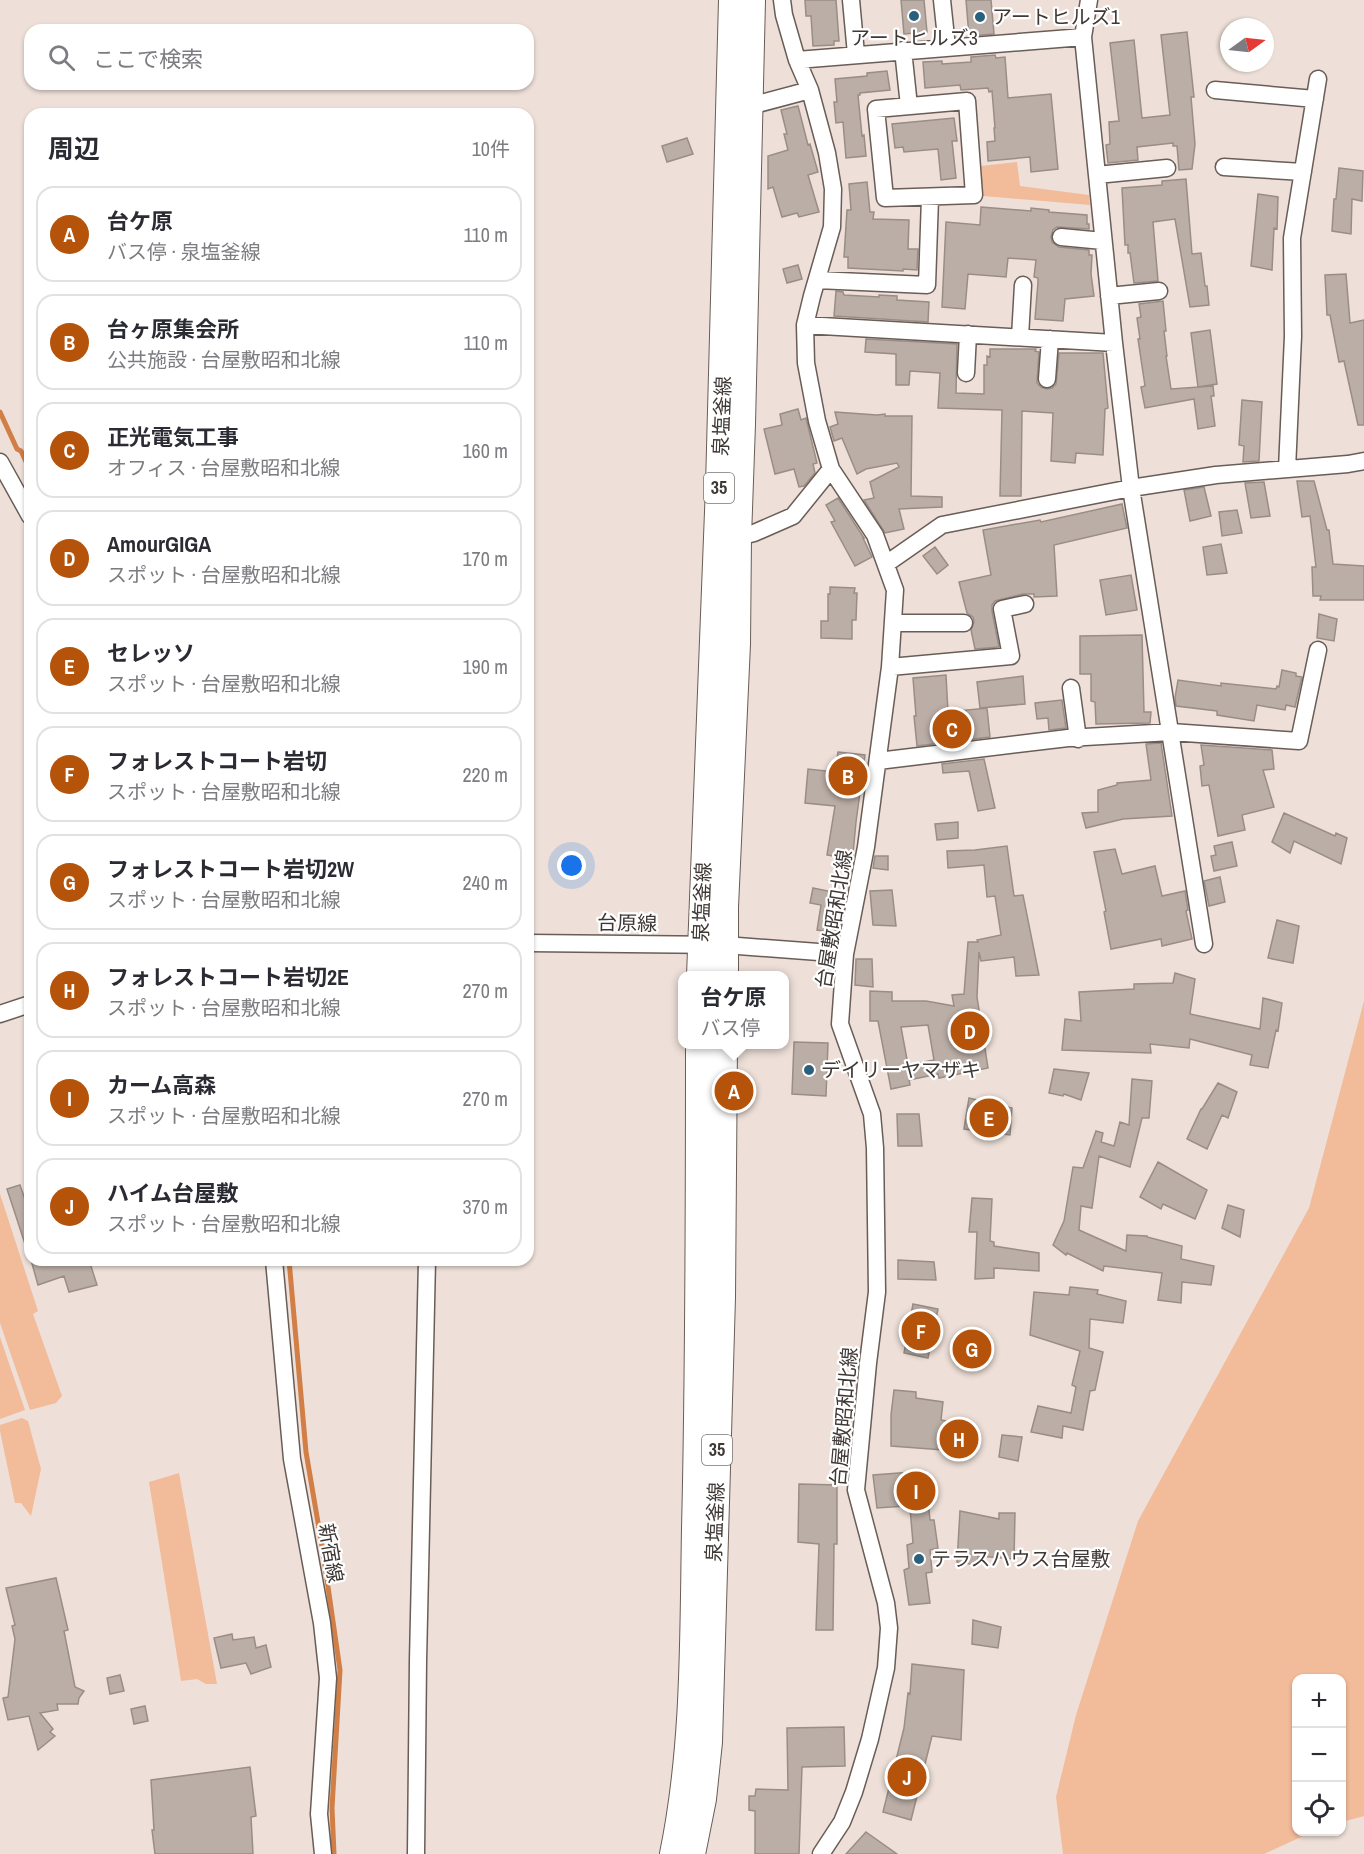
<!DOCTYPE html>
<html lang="ja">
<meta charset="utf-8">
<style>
:root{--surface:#fff;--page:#f2f2f3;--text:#2b2b33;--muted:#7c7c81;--line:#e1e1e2;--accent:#b45309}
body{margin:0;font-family:"Archivo Narrow","Noto Sans JP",sans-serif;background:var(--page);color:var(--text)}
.controls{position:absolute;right:18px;bottom:18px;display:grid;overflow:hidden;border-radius:12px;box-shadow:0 2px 4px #0004}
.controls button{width:54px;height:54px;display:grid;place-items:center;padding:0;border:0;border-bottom:2px solid var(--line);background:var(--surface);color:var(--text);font:30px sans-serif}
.compass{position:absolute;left:1220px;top:18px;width:54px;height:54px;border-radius:50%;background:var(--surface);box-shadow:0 2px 4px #0004;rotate:75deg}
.you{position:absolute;left:572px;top:866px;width:21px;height:21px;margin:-15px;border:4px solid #fff;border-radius:50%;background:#1a73e8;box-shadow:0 0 0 9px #1a73e833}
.badge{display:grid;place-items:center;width:39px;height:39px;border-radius:50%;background:var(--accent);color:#fff;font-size:20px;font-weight:700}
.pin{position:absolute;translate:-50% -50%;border:3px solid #fff;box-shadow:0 2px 6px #0006}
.popup{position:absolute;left:678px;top:971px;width:111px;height:78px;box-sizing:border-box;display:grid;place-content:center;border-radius:12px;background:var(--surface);filter:drop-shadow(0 2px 4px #0005);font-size:20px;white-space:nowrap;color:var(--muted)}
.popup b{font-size:22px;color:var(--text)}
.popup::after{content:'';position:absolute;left:50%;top:100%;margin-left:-12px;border:12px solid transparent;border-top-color:var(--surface)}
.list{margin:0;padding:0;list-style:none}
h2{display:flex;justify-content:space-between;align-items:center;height:78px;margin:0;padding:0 24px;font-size:26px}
h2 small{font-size:20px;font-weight:400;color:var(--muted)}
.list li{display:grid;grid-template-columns:39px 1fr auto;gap:18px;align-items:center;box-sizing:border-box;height:96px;margin:0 12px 12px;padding:0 12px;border:2px solid var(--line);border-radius:18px}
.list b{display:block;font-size:22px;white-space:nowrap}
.list p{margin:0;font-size:20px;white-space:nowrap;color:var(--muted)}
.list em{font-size:20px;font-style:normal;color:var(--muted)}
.icon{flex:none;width:33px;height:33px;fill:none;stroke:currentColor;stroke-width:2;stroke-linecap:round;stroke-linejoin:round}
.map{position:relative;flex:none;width:1364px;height:1854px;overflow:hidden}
.search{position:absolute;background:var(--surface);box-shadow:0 2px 4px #0004;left:24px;top:24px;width:510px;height:66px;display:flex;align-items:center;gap:15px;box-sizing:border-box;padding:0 21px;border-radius:18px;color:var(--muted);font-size:22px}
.panel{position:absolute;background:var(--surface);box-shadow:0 2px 4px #0004;left:24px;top:108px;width:510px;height:1158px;border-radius:18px}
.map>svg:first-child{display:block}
.green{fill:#f2bb9a}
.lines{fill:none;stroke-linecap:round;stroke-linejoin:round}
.stream{stroke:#d17f47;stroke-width:5}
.building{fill:#bbaea6;stroke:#9a8d86;stroke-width:1.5;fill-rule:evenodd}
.street-casing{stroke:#695d56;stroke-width:19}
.primary-casing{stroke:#695d56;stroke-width:28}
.street{stroke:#fff;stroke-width:16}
.primary{stroke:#fff;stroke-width:26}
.poi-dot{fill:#2a607b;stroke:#fff;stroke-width:2}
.labels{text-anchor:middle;stroke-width:4.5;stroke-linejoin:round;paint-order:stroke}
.shield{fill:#fff;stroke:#797472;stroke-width:1.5}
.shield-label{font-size:18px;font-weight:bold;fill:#3f3936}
.poi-label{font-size:20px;fill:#3f3936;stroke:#fff;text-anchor:start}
.street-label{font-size:20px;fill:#3f3936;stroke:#fff}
</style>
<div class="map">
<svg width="1364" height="1854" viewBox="0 0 1364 1854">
<rect width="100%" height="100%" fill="#eee0d8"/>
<path class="green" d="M1017 162 1020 186 1089 195 1090 205 983 196 981 166Z
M1364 1001V1816L1342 1822V1678H1296V1832H1312L1264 1854H1063L1056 1797 1076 1715 1138 1521 1309 1208Z
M0 1194 38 1311 33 1314 62 1396 56 1403 30 1410 0 1323Z
M0 1337 25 1410 0 1419Z
M22 1418 28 1421 41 1469 31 1516 21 1503H15L0 1431V1425Z
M179 1473 217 1684H206L197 1679 181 1681 149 1482Z"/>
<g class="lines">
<path class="stream" d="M0 412 17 449 21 451 30 470
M289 1260 306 1452 323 1552 340 1670 332 1808 334 1854"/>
</g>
<path class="building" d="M805 0H836L839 41H834V45L813 46 811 16H806Z
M901 0H924L927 32 904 34Z
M966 0H991L994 34 969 36Z
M1187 32 1194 97H1191L1195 144 1192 169 1179 170 1177 146H1173V143L1137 147 1138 160 1108 163 1106 145 1110 144 1109 122 1119 121 1110 43 1134 40 1142 118 1170 115 1161 35Z
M995 55 996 58 1005 57 1008 98 1051 94 1058 169 1031 172 1030 157 988 161 987 142 995 141 994 128H995L992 91 989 92 988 88 961 90 960 85 925 88 923 62 942 61V64L971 62V57Z
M887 71 890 90 860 93V95H858L862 136 864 135 866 156 846 158 843 122 836 123 834 102H837L835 79 867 76V73Z
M798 106 808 145 810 144 818 172 808 175 819 212 799 217 797 213 782 217 773 187 768 189V156L788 150 784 134H787L781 110Z
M954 118 957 141H952L956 178 941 180 938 149 904 152 903 147 895 148 892 124Z
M687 138 693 154 667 162 662 146Z
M1339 168 1363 171 1362 201 1352 199 1351 234 1332 231 1334 199H1336Z
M1186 179 1192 254 1201 253 1205 286H1207L1209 305 1190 307 1175 219 1153 222 1158 281 1134 283 1130 253H1128V245H1125L1122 188 1162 185V181Z
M867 182 870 212H874L873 219 909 220 908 249H918L917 270 903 269V271L848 268V257H844L847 210H851L849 184Z
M1258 194 1278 197 1277 229 1274 228 1272 270 1251 266Z
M981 207 1031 211V208L1049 210V212L1087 215V224H1089V229L1057 227 1053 230 1051 237 1052 242 1059 247 1089 250V255H1092L1091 274 1094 296 1065 299 1063 321 1035 319 1038 282V278L1034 277 1036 260 1008 258 1006 277 968 274 965 309 942 307 946 222 980 225Z
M798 265 802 279 787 283 783 269Z
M1346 274 1350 323 1364 320V425H1358L1344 361 1339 362 1330 315H1327L1325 275Z
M836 291 843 292 844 295 879 297V295L897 296V300L929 302 928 322 834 316Z
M1163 301 1166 331H1164L1167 356H1166L1171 389 1213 386 1214 396H1211L1215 426 1198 429 1194 399 1145 408 1141 387 1145 386 1138 339H1140L1137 318 1141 317 1139 304Z
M1210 330 1217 384 1198 387 1191 333Z
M866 339 957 344 956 393 984 394V365H987V356L990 357V349H1036L1035 351 1039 352 1037 383 1041 387 1047 389 1052 388 1056 384 1059 353H1103L1108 408 1105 409 1103 455 1076 453 1075 463 1051 461 1053 413 1022 411 1021 496H1000L1002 410 938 408 940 373 910 371 909 385H896V354L865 352Z
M1242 400 1262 402 1259 461 1243 462 1244 446 1239 445Z
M798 409 801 420 806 418 817 463 813 464 815 473 804 486 799 487 794 469 775 474 764 429 782 425 780 414Z
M835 412 877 415 885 414V416H912L911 496 942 497V507L899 509 904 529 885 533 864 500 874 498 870 482 899 467 897 463 866 469 857 474 842 438 834 441 830 427 838 424Z
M1297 481H1314L1327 530H1329L1333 564 1364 566V600H1320L1321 596H1313L1312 567H1316L1310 516 1302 517Z
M1264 482 1270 516 1251 518 1245 483Z
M1204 487 1211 516 1190 521 1184 490Z
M838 498 864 538H863L872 557 855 566 831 522 835 521 826 505Z
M1122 504 1127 528 1054 545 1057 596 1034 597V594H1023L995 601 992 605V611L999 647 975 649 971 630 974 622 973 617 967 613 959 582 991 575 983 530 1040 520 1041 522Z
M1237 510 1242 533 1222 536 1219 512Z
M1221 544 1227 573 1207 575 1203 547Z
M935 547 948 565 937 574 923 556Z
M1131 575 1137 610 1106 615 1100 580Z
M830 587 855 588 854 593H857L856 620H852V639L821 638V621H828V594H830Z
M1319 614 1337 619 1334 641 1317 638Z
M1142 635 1144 712H1151L1150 723 1096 724 1095 702 1091 701V674H1080V636Z
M1282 670 1296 673V676L1302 677 1295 707 1286 705 1285 710 1257 705 1254 721 1217 715V711L1176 706 1175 698 1178 680 1221 686V683L1276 689 1277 686 1279 687Z
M946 675 948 712 987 708 990 737 917 746 914 716H916L913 678Z
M1023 676 1025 704 980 708 977 682Z
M1062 700 1066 728 1049 730 1048 718 1037 719 1035 703Z
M1161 743 1172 816 1123 819 1086 828 1082 813 1098 812V790L1117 785V783L1151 780 1146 744Z
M1201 745 1272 750 1274 769 1263 770 1274 807 1242 815 1245 830 1218 836 1209 785 1202 786 1200 766 1204 765Z
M838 752 865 755 856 822 852 864 837 862 838 857 827 855 835 806 805 803 808 769 835 772Z
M984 759 995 808 978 811 969 771 943 773 942 764Z
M1284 813 1335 836 1336 833 1347 838 1341 864 1294 841 1290 853 1272 842Z
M958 822V838L937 840 935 824Z
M1232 842 1237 866 1214 871 1211 856 1216 855 1214 846Z
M1007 846 1014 896 1023 895 1039 975 1016 976 1014 957 981 961 979 952 977 997 988 1068 939 1078 938 1074 909 1080 910 1085 891 1089 878 1021H870V991L892 992V1001H926L954 1006 952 995 964 994 968 942H978L977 940 1001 935 995 896 987 897 984 865 948 868 947 851 975 850ZM928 1025 934 1060 908 1065 901 1027Z
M1115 849 1122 874 1155 866 1162 896 1185 891 1188 910 1186 911 1192 939 1162 946 1161 939 1111 949 1104 912 1106 911 1094 852Z
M875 856H888V870L873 868Z
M1220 877 1225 902 1209 906 1204 881Z
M813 888 838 893 836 909 843 910 838 933 817 930 821 905 810 903Z
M892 890 896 926 873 925 870 891Z
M1277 920 1299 926 1293 963 1268 958Z
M856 959H872L873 987 855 985Z
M1175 973 1195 979 1190 1014 1260 1029 1263 998 1282 1003 1278 1031 1276 1030 1268 1068 1250 1065 1252 1055 1190 1039 1189 1048 1150 1044 1151 1053 1062 1050 1065 1019 1081 1021 1079 992 1134 989V984L1173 983Z
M794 1042 828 1043 826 1096 792 1094Z
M1054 1069 1089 1073 1081 1100 1064 1094 1063 1096 1049 1093Z
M1132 1079 1152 1081 1149 1118H1142L1130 1167 1099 1156 1092 1208 1081 1206 1079 1230 1126 1251 1127 1235 1147 1236V1237L1182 1246 1181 1259 1214 1266 1211 1285 1182 1282 1181 1303 1158 1300 1162 1273 1104 1266 1103 1271 1067 1253 1066 1255 1053 1245 1064 1221 1073 1167 1083 1168 1096 1131 1103 1133 1101 1142 1114 1146 1120 1122 1129 1125Z
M1218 1083 1237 1092 1228 1118 1222 1115 1207 1149 1187 1139 1201 1109H1202Z
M969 1098 1012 1108 1010 1135 964 1129Z
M897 1114H919L922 1146H898Z
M1158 1162 1207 1190 1195 1219 1163 1204 1161 1209 1140 1197Z
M20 1185 30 1214V1250H27L7 1189Z
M972 1198 992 1199 990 1241 994 1242V1246L1039 1253V1271L994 1268V1278L975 1279 977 1232H969Z
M1228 1205 1244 1210 1240 1237 1222 1228Z
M31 1260H89L97 1285 69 1292 64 1276 38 1285Z
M898 1260 934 1262 936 1280 898 1279Z
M1070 1287 1098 1290 1097 1294 1126 1301 1123 1323 1090 1319 1089 1348 1103 1352 1095 1390 1090 1391 1083 1430 1063 1426 1062 1438 1031 1432 1038 1406 1071 1413 1076 1387 1072 1385 1080 1351 1030 1335 1034 1292 1069 1295Z
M913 1304 938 1309 928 1358 904 1353Z
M961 1333H980L983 1366H963Z
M894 1390 916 1392V1398L943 1402 941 1420 972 1426 970 1452 891 1446V1415Z
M1002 1435 1022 1437 1018 1461 999 1457Z
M925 1471 930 1520H934L938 1548 930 1550 932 1572 926 1573 930 1603 909 1605 904 1570 909 1568 907 1545 913 1543 910 1508 906 1509V1506L877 1508 873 1475Z
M799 1484 837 1485V1544H834L833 1630H816L819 1544 798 1542Z
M960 1511 999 1519V1513H1015L1014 1559 978 1556 977 1565 957 1562Z
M56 1578 68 1630 64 1631 75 1687 84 1691 79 1698 78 1704H57L58 1710 40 1713 53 1729 50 1732 55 1736 38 1750 29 1716 8 1720 3 1698 8 1697 15 1639 12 1626 15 1625 6 1588Z
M973 1620 1001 1627 998 1648 972 1644Z
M232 1634 233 1640 254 1637 256 1648 266 1645 271 1667 251 1674 246 1663 221 1668 214 1638Z
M912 1664 964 1670 961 1740 932 1736 911 1820 883 1812 904 1728 908 1693 910 1694Z
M120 1675 124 1691 110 1694 107 1678Z
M145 1706 148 1721 134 1724 131 1709Z
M844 1727 845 1766 802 1767 799 1854H755V1811L749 1810V1796H755L756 1789 788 1790 787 1728Z
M250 1767 256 1816 251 1817 253 1854H155L152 1830H154L151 1780Z
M866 1832 897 1854H846Z"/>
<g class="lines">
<g class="street-casing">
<path id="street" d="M782 0 784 15 797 60 810 90 827 153 833 189 832 227 812 296 805 325 806 363 817 421 831 469 875 535 895 590 890 667 866 847 845 954 840 1024 872 1114 875 1148 877 1292 868 1363 856 1490 886 1603 889 1628 886 1668 870 1739 854 1792 842 1822 821 1854
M851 0 856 54
M942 0 947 47
M1089 0 1083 37 1114 343 1131 488 1204 944
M903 50 909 106
M797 60 1083 37
M1215 90 1315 99
M967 101 974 195 885 198 876 109Z
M750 106 810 90
M1224 167 1303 172
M1097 175 1167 168
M1061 237 1103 241
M817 280 927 285 930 198
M1109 296 1159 291
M805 325 1114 343
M1020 337 1023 285
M966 373 968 334
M1047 379 1050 339
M0 462 30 516
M1287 469 1293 336 1292 238 1318 79
M738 537 754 533 793 516 831 469
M886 564 942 525 1131 488 1216 475 1348 464 1364 461
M893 623H964
M890 667 1011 656 1002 609 1025 604
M1071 688 1078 739
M878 761 1068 738 1171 732 1299 741 1318 650
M528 943 725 945 845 954
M0 1014 30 1004
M274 1260 292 1459 322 1623 328 1678 319 1814 323 1854
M416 1854 418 1661 427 1260"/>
</g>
<g class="primary-casing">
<path id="primary" d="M700 976 719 486 732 0
M725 976V907L737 644 738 537 742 424 752 0
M673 1854C695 1747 693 1638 695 1529 699 1368 699 1206 699 1044
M692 1854 703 1799 709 1742 722 1297 724 1044"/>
</g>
<use href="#street" class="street"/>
<use href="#primary" class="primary"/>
</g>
<g class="poi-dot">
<circle cx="914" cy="16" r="6"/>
<circle cx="980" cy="17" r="6"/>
<circle cx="809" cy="1070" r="6"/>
<circle cx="919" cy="1559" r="6"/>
</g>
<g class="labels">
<g class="shield">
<rect x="704" y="473" width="30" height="30" rx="4.5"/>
<rect x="702" y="1435" width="30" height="30" rx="4.5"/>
</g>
<g class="shield-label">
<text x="719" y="494">35</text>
<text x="717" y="1456">35</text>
</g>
<g class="poi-label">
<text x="992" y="24">アートヒルズ1</text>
<text x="914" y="45" text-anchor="middle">アートヒルズ3</text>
<text x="821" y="1077">デイリーヤマザキ</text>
<text x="931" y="1566">テラスハウス台屋敷</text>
</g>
<g class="street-label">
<text transform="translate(722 416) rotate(-88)" y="7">泉塩釜線</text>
<text transform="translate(702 902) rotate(-88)" y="7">泉塩釜線</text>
<text transform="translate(834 919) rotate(-81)" y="7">台屋敷昭和北線</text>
<text transform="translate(627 923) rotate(1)" y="7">台原線</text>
<text transform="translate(844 1417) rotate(-85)" y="7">台屋敷昭和北線</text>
<text transform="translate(715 1522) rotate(-88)" y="7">泉塩釜線</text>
<text transform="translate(331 1553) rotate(80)" y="7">新宿線</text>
</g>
</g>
</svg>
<div class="controls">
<button>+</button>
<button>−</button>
<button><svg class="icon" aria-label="locate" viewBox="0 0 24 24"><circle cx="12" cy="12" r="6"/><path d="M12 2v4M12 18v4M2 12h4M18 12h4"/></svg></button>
</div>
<svg class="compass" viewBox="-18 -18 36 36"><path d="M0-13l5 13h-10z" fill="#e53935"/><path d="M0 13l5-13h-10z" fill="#7c7c81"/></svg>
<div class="you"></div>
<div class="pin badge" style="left:734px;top:1091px">A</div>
<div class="popup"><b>台ケ原</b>バス停</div>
<div class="pin badge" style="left:848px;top:776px">B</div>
<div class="pin badge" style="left:952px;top:729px">C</div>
<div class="pin badge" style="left:970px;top:1031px">D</div>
<div class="pin badge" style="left:989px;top:1118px">E</div>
<div class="pin badge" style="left:921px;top:1331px">F</div>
<div class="pin badge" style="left:972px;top:1349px">G</div>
<div class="pin badge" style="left:959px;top:1439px">H</div>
<div class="pin badge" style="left:916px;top:1491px">I</div>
<div class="pin badge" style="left:907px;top:1777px">J</div>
<div class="search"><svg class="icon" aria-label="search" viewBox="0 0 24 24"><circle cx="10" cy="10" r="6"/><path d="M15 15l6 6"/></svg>ここで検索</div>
<section class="panel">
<h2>周辺<small>10件</small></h2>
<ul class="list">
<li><span class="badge">A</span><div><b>台ケ原</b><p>バス停 · 泉塩釜線</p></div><em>110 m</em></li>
<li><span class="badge">B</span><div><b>台ヶ原集会所</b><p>公共施設 · 台屋敷昭和北線</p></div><em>110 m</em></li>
<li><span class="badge">C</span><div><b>正光電気工事</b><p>オフィス · 台屋敷昭和北線</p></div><em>160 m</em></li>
<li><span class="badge">D</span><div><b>AmourGIGA</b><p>スポット · 台屋敷昭和北線</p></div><em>170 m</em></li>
<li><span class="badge">E</span><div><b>セレッソ</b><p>スポット · 台屋敷昭和北線</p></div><em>190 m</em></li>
<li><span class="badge">F</span><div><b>フォレストコート岩切</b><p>スポット · 台屋敷昭和北線</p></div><em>220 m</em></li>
<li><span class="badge">G</span><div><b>フォレストコート岩切2W</b><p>スポット · 台屋敷昭和北線</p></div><em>240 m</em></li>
<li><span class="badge">H</span><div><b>フォレストコート岩切2E</b><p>スポット · 台屋敷昭和北線</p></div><em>270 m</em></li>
<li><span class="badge">I</span><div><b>カーム高森</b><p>スポット · 台屋敷昭和北線</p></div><em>270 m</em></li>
<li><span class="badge">J</span><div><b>ハイム台屋敷</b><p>スポット · 台屋敷昭和北線</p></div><em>370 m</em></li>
</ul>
</section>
</div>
